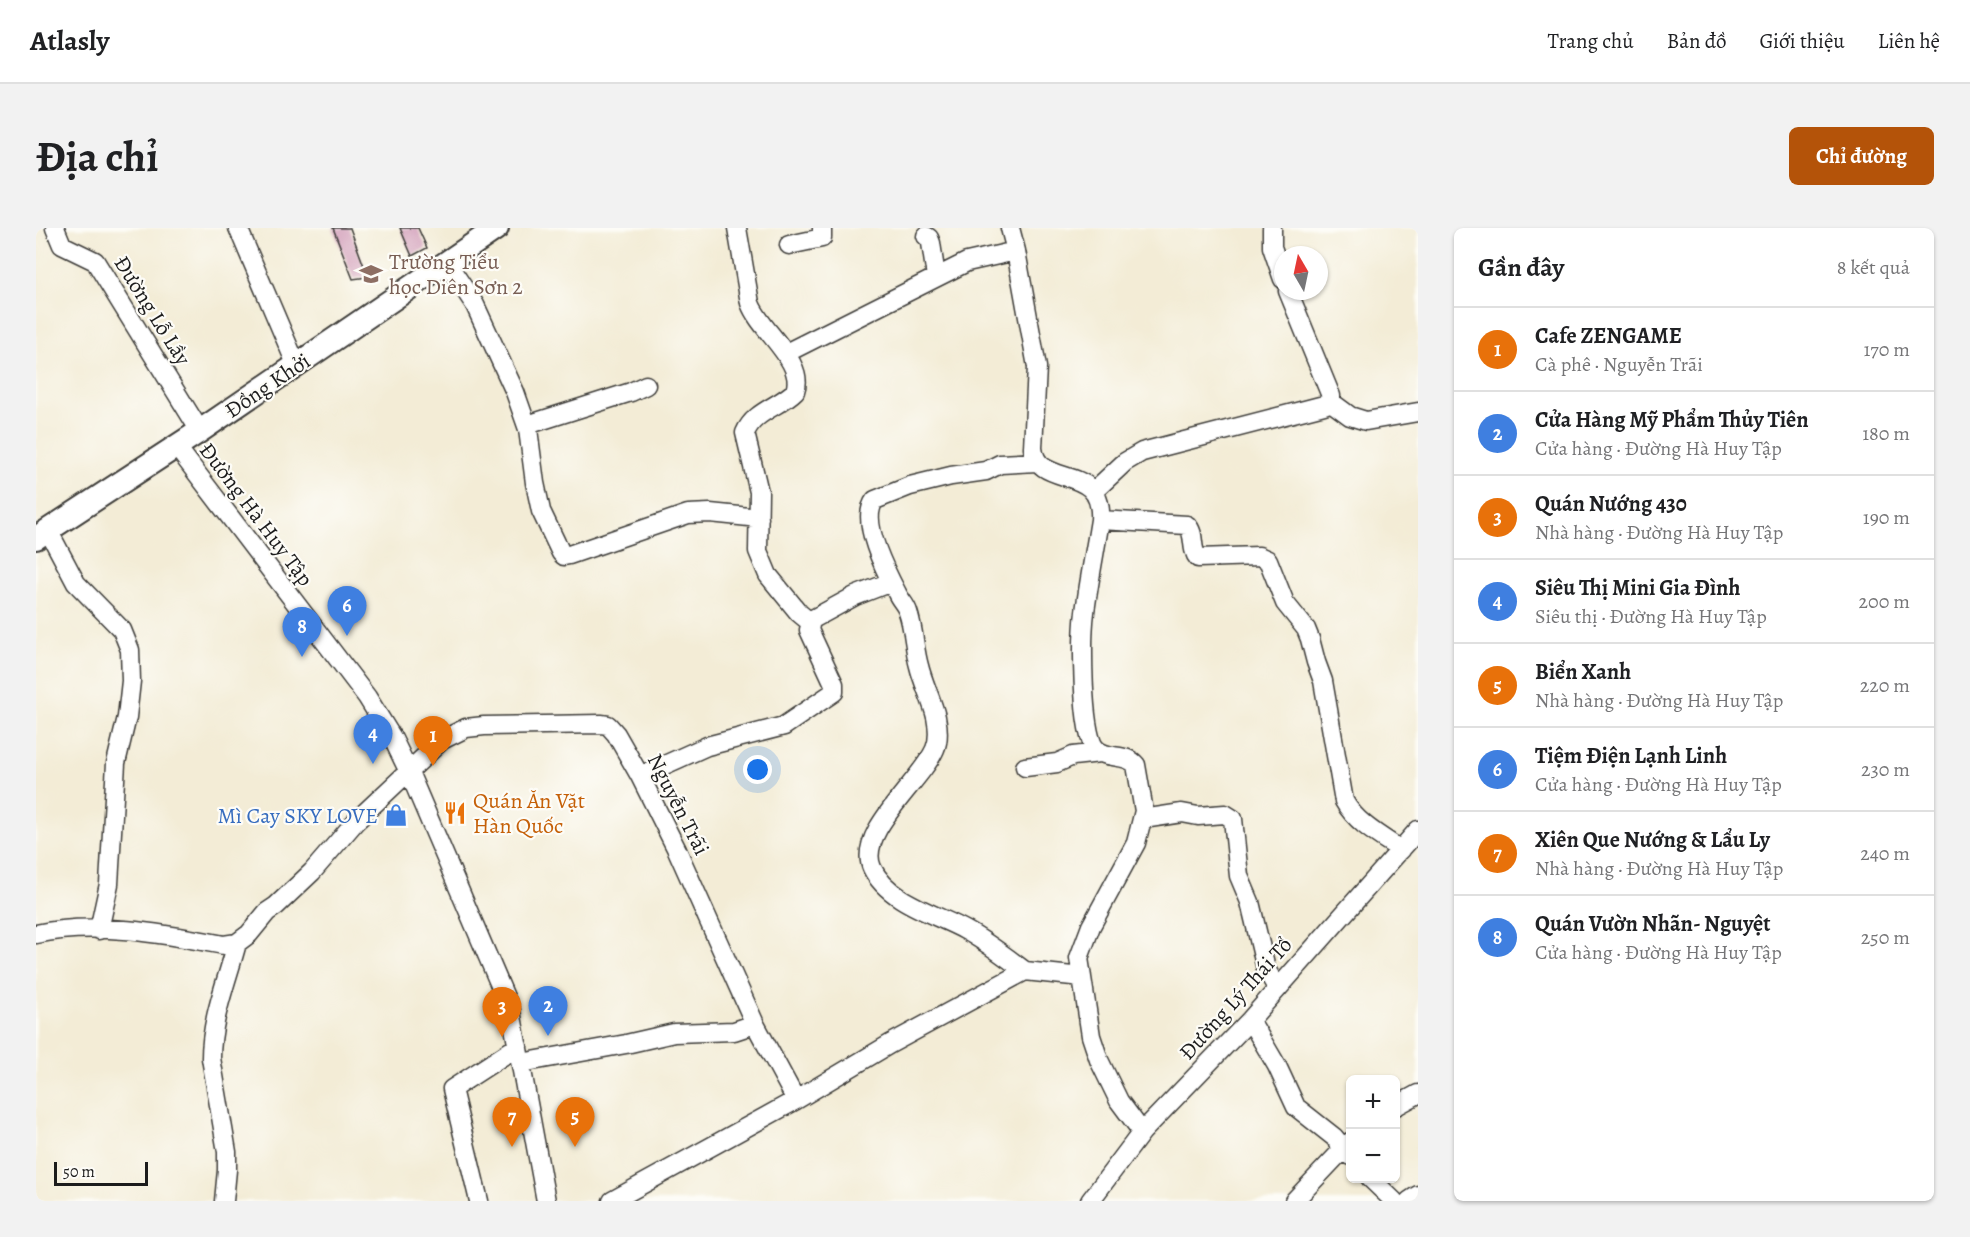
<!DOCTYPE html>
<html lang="vi">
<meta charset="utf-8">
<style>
:root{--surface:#fff;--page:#f2f2f2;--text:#202124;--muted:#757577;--line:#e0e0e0;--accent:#b45309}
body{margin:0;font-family:Alegreya,serif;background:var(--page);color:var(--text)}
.controls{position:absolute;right:18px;bottom:18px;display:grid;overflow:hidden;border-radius:9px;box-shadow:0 2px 4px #0004}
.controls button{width:54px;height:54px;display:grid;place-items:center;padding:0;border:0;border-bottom:2px solid var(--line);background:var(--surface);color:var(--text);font:30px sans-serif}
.compass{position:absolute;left:1238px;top:18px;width:54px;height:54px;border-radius:50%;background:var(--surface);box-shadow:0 2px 4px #0004;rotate:351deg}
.scale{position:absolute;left:18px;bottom:15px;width:94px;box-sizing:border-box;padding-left:6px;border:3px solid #1c1c1c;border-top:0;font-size:16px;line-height:21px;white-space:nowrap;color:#1c1c1c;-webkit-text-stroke:4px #fdfcf7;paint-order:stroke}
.you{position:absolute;left:722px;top:542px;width:21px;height:21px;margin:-15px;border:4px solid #fff;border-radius:50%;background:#1a73e8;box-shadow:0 0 0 9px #1a73e833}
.badge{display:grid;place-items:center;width:39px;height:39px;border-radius:50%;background:var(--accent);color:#fff;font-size:20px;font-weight:700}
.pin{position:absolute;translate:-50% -50px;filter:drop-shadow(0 2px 3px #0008)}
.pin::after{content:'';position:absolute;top:32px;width:21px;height:18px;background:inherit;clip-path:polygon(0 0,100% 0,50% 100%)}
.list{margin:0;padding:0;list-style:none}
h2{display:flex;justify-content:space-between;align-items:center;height:78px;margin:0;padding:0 24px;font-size:26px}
h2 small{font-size:20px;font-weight:400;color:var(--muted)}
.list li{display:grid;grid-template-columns:39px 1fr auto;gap:18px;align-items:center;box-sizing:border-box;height:84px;padding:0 24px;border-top:2px solid var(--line)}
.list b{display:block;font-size:22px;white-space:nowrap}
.list p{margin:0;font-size:20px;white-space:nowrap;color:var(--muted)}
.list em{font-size:20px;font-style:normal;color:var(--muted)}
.map{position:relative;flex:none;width:1382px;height:973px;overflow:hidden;border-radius:9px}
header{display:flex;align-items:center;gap:36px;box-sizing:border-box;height:84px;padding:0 30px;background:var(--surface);border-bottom:2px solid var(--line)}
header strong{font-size:28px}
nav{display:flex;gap:33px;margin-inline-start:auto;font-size:21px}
.intro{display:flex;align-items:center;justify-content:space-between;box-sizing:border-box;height:144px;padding:0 36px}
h1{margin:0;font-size:42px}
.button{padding:15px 27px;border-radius:9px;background:var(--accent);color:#fff;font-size:21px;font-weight:700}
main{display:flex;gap:36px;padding:0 36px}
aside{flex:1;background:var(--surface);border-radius:9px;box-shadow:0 2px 4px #0004}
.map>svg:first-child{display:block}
.building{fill:#ce95b4}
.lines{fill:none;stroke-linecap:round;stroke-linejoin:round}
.minor-casing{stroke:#3c3b38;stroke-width:21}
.major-casing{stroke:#3c3b38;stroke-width:26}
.minor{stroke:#fff;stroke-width:18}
.major{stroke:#fff;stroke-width:22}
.labels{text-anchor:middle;stroke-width:4.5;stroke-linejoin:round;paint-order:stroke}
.education-label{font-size:22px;fill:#785e54;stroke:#fdfcf7;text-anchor:start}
.street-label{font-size:22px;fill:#1c1c1c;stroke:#fdfcf7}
.food-label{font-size:22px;fill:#c56008;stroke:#fdfcf7;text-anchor:start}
.shop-label{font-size:22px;fill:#366cbe;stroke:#fdfcf7;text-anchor:end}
</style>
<header>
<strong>Atlasly</strong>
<nav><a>Trang chủ</a><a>Bản đồ</a><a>Giới thiệu</a><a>Liên hệ</a></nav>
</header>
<div class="intro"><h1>Địa chỉ</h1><a class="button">Chỉ đường</a></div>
<main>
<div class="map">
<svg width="1382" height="973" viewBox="0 0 1382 973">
<rect width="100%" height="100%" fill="#fdfcf7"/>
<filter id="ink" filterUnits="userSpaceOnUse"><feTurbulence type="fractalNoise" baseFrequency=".0167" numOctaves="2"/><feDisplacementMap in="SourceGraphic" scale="12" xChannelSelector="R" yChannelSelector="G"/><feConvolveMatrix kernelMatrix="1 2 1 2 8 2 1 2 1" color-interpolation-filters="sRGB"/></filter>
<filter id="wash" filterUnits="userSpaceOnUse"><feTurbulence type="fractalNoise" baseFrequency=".008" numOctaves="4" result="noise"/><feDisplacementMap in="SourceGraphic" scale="24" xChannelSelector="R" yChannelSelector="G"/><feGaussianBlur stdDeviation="1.35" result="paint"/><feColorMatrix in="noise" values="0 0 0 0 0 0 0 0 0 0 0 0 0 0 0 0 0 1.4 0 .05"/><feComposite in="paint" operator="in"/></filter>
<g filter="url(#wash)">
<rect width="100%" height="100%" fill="#f3ecd6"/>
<g id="blocks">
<path class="building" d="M297 0H314L332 49 317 51Z
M364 0H382L391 20 376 28Z"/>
</g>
</g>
<g filter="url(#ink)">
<use href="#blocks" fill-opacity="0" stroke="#3c3b38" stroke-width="1.5"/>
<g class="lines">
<g class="minor-casing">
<path id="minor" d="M19 0 26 17 59 33 164 203
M202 0 260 136
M701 0 714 75C724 103 770 134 759 163 743 179 718 183 709 205L723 264 722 323 732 347 763 385 769 390 775 392 819 368 855 354
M974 0 980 23 1001 139 997 220C1001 262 1068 233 1064 292 1059 323 1053 353 1049 384 1046 407 1045 503 1059 520 1070 533 1090 524 1100 537L1108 583 1100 615 1055 698 1043 730 1055 808 1063 832 1083 873 1106 904
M1236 0V19L1247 51
M890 8 893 10 895 15 900 49
M753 17 786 10V0
M411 35 439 77 479 164 492 201 499 255 505 283 525 325 528 328 533 327 652 286 674 285 723 290
M750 125 931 34 980 23
M1295 174 1314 188 1330 193 1382 184
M491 197 595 164 610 157
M140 218 331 469 357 511 373 544 475 783 510 973
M1058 263 1089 234 1106 224 1288 177 1295 174V168L1252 63
M1064 292 1151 297C1160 306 1154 321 1162 330L1223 328 1232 332 1249 375 1270 401 1274 411 1280 434 1287 453 1308 573C1320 595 1344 608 1365 622
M12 302 40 355 86 402 94 422 95 453 91 489 80 535 73 656 63 702
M989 539 1021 535 1037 528 1064 525
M604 548 671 518 748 498 798 464V456L773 402 775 392
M1107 591 1146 585 1162 588 1189 586 1197 591 1203 648 1214 674 1230 741 1241 760
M0 706C60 693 128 706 188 717L201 715 213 706 231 684 240 678 276 644 320 593 406 512 430 500 448 498 565 496 572 497 580 506 604 548 641 622 719 796 760 872
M989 743C970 729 951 714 929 702 900 686 852 674 836 640 820 604 885 554 899 521 903 512 902 499 900 489 896 472 887 455 883 438 878 421 878 401 872 384 870 377 864 372 861 365 850 344 823 292 839 272L874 258 915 248 950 243 964 236 1001 234
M1214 792 1241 838 1260 879 1298 909 1314 928
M485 835 590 816 638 805 698 803 719 796
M1360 878 1382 866
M1334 950 1358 973
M188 973 191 942V924L175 830C175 791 191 753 201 715
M443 973 416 861 482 818
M576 973 760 872 854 816 989 743 1046 749
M1054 973 1106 904 1214 792 1382 602
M1258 973 1314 914
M1373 973 1382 967"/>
</g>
<g class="major-casing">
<path id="major" d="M0 310 164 203 461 0"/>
</g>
<use href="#minor" class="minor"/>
<use href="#major" class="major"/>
</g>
</g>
<defs>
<g id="school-bare" transform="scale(1.8)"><path d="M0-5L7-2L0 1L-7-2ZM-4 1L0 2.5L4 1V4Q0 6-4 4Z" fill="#8d6e63" stroke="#fdfcf7" stroke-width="2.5" paint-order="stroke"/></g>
<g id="restaurant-bare" transform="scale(1.8)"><path d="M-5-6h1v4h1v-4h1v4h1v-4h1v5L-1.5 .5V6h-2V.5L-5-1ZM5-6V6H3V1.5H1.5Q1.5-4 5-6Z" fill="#e8710a" stroke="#fdfcf7" stroke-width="2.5" paint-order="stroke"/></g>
<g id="shop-bare" transform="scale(1.8)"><path d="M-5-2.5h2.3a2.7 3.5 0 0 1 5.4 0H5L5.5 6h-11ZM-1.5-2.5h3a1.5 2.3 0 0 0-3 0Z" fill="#3f7fe0" stroke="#fdfcf7" stroke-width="2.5" paint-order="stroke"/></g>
</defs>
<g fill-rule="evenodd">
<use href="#school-bare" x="335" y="46"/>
<use href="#restaurant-bare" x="419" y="585"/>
<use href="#shop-bare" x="360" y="587"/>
</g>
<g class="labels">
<g class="education-label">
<text x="353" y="41">Trường Tiểu<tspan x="353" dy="25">học Diên Sơn 2</tspan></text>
</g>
<g class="street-label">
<text transform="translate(117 82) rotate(58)" y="8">Đường Lỗ Lầy</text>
<text transform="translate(231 157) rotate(-34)" y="8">Đồng Khởi</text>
<text transform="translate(221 286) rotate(53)" y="8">Đường Hà Huy Tập</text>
<text transform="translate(643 576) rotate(63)" y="8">Nguyễn Trãi</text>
<text transform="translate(1199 770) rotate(-48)" y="8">Đường Lý Thái Tổ</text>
</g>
<g class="food-label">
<text x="437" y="580">Quán Ăn Vặt<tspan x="437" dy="25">Hàn Quốc</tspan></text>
</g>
<g class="shop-label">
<text x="342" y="595">Mì Cay SKY LOVE</text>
</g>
</g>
</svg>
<div class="controls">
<button>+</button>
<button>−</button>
</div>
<svg class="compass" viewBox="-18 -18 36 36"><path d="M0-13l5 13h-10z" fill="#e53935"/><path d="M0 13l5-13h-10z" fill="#757577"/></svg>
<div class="scale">50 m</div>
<div class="you"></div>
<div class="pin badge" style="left:397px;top:538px;background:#e8710a">1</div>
<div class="pin badge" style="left:512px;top:808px;background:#3f7fe0">2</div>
<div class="pin badge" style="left:466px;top:809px;background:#e8710a">3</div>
<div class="pin badge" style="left:337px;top:536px;background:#3f7fe0">4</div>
<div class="pin badge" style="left:539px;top:919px;background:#e8710a">5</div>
<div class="pin badge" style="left:311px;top:408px;background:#3f7fe0">6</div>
<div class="pin badge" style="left:476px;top:919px;background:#e8710a">7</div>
<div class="pin badge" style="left:266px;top:429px;background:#3f7fe0">8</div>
</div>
<aside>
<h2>Gần đây<small>8 kết quả</small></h2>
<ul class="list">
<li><span class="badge" style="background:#e8710a">1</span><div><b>Cafe ZENGAME</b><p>Cà phê · Nguyễn Trãi</p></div><em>170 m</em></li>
<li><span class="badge" style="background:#3f7fe0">2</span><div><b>Cửa Hàng Mỹ Phẩm Thủy Tiên</b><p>Cửa hàng · Đường Hà Huy Tập</p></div><em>180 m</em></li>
<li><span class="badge" style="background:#e8710a">3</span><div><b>Quán Nướng 430</b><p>Nhà hàng · Đường Hà Huy Tập</p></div><em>190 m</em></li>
<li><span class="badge" style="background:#3f7fe0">4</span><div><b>Siêu Thị Mini Gia Đình</b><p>Siêu thị · Đường Hà Huy Tập</p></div><em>200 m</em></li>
<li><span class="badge" style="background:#e8710a">5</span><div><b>Biển Xanh</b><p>Nhà hàng · Đường Hà Huy Tập</p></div><em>220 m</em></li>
<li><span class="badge" style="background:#3f7fe0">6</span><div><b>Tiệm Điện Lạnh Linh</b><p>Cửa hàng · Đường Hà Huy Tập</p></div><em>230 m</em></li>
<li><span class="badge" style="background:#e8710a">7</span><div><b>Xiên Que Nướng &amp; Lẩu Ly</b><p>Nhà hàng · Đường Hà Huy Tập</p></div><em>240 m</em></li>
<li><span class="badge" style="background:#3f7fe0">8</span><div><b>Quán Vườn Nhãn- Nguyệt</b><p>Cửa hàng · Đường Hà Huy Tập</p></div><em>250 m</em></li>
</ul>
</aside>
</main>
